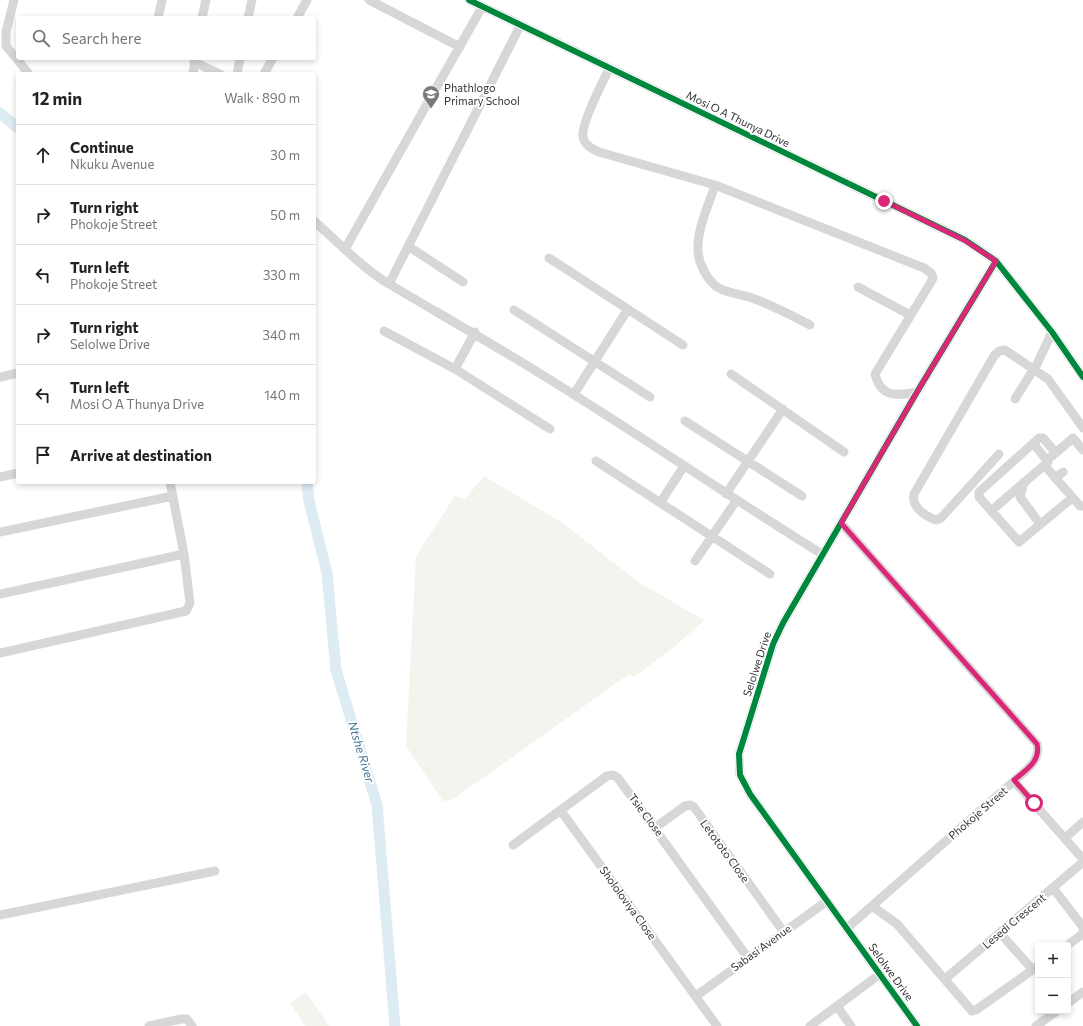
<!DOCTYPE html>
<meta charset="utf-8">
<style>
:root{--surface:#fff;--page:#f2f2f2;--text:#222;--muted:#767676;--line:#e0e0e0}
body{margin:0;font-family:Commissioner,sans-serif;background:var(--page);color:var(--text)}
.controls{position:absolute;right:12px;bottom:12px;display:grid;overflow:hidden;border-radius:4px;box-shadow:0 2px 6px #0003}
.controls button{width:36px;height:36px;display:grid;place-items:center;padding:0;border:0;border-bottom:1px solid var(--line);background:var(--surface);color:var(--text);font:20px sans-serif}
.stop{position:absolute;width:12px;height:12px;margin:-9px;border:3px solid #db2777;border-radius:50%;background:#fff}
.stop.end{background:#db2777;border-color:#fff;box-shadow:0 1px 4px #0008}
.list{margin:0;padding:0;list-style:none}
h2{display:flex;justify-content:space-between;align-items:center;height:52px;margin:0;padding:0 16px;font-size:17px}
h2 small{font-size:13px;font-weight:400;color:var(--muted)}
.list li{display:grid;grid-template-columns:26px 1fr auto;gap:12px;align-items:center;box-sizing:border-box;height:60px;padding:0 16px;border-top:1px solid var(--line)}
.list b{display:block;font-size:15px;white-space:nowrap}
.list p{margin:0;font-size:13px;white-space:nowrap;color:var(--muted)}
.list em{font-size:13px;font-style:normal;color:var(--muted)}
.icon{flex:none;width:22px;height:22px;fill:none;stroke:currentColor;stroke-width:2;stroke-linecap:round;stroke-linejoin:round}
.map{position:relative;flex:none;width:1083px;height:1026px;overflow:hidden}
.search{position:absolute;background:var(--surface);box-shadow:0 2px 6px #0003;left:16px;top:16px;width:300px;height:44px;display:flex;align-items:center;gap:10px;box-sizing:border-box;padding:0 14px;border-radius:4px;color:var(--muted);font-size:15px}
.panel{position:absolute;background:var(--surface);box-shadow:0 2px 6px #0003;left:16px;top:72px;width:300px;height:412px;border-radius:4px}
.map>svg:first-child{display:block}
.green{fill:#f1f5ed}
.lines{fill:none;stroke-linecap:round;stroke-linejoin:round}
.river{stroke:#ddebf3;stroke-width:11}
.minor{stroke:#d7d7d7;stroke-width:9}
.cycleway-casing{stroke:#fff;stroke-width:8}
.cycleway{stroke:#00873e;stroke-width:6}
.route{stroke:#db2777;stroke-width:5}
.labels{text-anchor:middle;stroke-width:4;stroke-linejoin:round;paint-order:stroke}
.poi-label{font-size:11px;fill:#333;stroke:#fff;text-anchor:start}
.street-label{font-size:11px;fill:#333;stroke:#fff}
.water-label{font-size:12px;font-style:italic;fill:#3f7597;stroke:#fff}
</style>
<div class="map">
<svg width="1083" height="1026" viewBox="0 0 1083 1026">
<rect width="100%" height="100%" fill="#fff"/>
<path class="green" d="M484 476 561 522 640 583 704 620 679 643 634 677 629 674 452 800 443 801 406 746 416 556 455 496 465 499Z
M306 992 329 1026H305L290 1003Z"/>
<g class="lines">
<path class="river" d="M0 113 18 128
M307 482 309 501 327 573 336 670 377 805 395 1026"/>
<path class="minor" d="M14 0 6 32V46L29 74
M369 0 460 47
M469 0 965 240 996 261 1052 332 1083 377
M158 18 162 0
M202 18 206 0
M248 18 252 0
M297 18 307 0
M194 62 220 74
M609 69C603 81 581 124 583 136 584 145 592 149 599 152L715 185 924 268 931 273 933 278 931 282 875 374C881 398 897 396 917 392
M193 74 195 58
M237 74 240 58
M264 74 273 58
M715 185C709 205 697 228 698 250 698 262 707 280 717 287 726 293 741 294 752 298 772 305 791 315 810 325
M314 221C337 241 362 268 389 284 443 316 498 347 552 381 643 437 731 498 822 554
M408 246 463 282
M345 249 482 7
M549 258 683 345
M389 284 520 26
M858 287 910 315
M514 310 650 397
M384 331 455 369 550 429
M455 369 475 332
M731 374 844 452
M0 377 18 373
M574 394 628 309
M1015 399 1037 364 1052 332
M685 421 802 496
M1056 453 1043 438H1039L979 492V497L1019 542 1072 498
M999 454 941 518 936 520C925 516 911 507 914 494L994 356 999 351 1005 350 1048 379 1083 428
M1052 456 1073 438 1083 450
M596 461 770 574
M1045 466 1080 506H1083
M0 477 18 473
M1055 478 1063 472
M1024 482 1020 497 1040 524
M726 494 783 409
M660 503 684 466
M991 511 1048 462 1033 443
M841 523 1037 744C1041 761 1026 770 1014 781L847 928
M0 532 173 496
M695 561 736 501
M0 594 184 554
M0 653 186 611 190 603 184 554 170 482
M1014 781 1083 859
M561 811 717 1026
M656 827 685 806 690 805 694 807 783 931
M1065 838 1083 822
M513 845 607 776 613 775 618 778 748 958
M1053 888 1083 927
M872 906 897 924 972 1011 976 1010 1038 966
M0 915 215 871
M1000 933 1033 970
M1068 945 1081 935 1083 931
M945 979 1083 862
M696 996 827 901
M1068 1003 1083 992
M837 1006 851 1026
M149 1026 181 1019H187L192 1026
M810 1026 880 974
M917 1026 750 794 740 775 739 754 773 644 783 623 917 392 996 261
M1036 1026 1057 1011"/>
<g class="cycleway-casing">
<path id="cycleway" d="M469 0 965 240 996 261 1052 332 1083 377
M917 1026 750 794 740 775 739 754 773 644 783 623 917 392 996 261"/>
</g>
<use href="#cycleway" class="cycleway"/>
</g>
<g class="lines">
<path class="route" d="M884 201 964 240 996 261 917 392 841 523 1037 744C1041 761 1026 770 1014 780L1034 803"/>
</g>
<defs>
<g id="school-pin" transform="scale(0.9)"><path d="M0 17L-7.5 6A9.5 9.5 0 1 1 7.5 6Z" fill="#7a7a7a" stroke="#fff"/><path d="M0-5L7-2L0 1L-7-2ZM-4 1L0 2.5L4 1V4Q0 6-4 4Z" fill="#fff"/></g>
</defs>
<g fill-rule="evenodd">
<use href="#school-pin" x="431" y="94"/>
</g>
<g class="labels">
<g class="poi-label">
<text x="444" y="92">Phathlogo<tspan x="444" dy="13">Primary School</tspan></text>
</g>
<g class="street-label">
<text transform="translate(738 119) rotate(26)" y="4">Mosi O A Thunya Drive</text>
<text transform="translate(757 664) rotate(-72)" y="4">Selolwe Drive</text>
<text transform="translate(978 813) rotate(-41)" y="4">Phokoje Street</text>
<text transform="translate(646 815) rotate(53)" y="4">Tsie Close</text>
<text transform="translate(725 851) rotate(54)" y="4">Letototo Close</text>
<text transform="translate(628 903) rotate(54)" y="4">Shololoviya Close</text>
<text transform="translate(1014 921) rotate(-40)" y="4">Lesedi Crescent</text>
<text transform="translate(761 948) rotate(-36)" y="4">Sabasi Avenue</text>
<text transform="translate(891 972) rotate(54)" y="4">Selolwe Drive</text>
</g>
<g class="water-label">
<text transform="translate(361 752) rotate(73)" y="4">Ntshe River</text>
</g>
</g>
</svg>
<div class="controls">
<button>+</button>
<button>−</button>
</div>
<div class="stop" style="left:1034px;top:803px"></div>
<div class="stop end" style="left:884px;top:201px"></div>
<div class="search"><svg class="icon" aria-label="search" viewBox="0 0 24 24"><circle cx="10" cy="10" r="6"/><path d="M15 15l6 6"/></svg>Search here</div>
<section class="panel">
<h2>12 min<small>Walk · 890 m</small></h2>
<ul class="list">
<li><svg class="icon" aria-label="ahead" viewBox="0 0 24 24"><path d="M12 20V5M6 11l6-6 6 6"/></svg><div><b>Continue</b><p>Nkuku Avenue</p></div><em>30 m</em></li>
<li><svg class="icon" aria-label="right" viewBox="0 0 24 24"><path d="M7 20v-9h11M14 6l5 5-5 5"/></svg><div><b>Turn right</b><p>Phokoje Street</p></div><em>50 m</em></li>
<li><svg class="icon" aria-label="left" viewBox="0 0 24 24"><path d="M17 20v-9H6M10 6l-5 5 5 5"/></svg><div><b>Turn left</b><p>Phokoje Street</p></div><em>330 m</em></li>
<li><svg class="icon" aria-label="right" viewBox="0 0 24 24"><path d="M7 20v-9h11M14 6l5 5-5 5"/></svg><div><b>Turn right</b><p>Selolwe Drive</p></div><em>340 m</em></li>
<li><svg class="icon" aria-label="left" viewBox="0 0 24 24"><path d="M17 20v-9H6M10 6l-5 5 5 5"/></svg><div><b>Turn left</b><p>Mosi O A Thunya Drive</p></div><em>140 m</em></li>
<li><svg class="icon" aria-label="arrive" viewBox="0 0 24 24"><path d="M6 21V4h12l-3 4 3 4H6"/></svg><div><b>Arrive at destination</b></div></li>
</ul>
</section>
</div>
